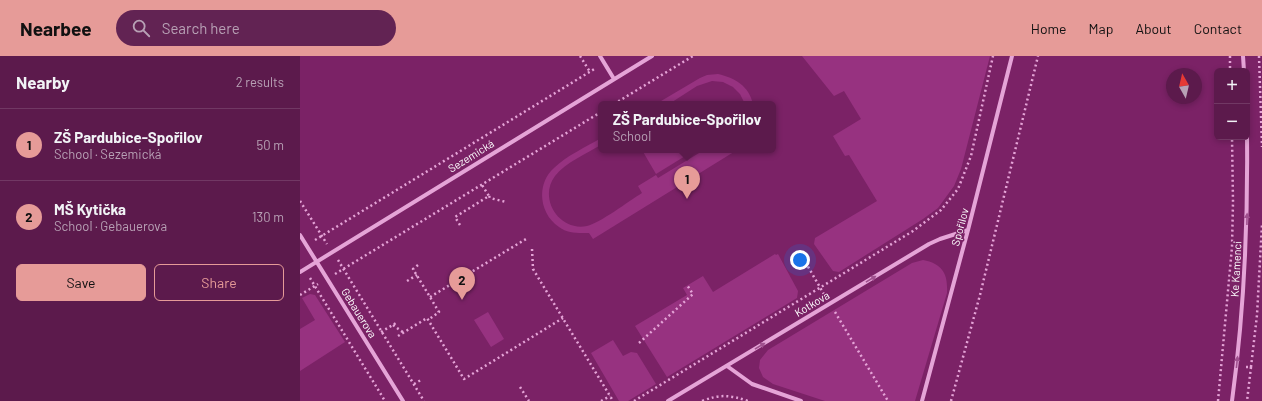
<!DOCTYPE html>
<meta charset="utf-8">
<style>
:root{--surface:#5c1a4c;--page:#622353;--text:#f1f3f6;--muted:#b8a1b5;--line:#713864;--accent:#e69b98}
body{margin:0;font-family:Barlow,sans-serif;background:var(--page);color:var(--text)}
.controls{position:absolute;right:12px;top:12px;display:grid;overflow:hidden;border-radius:6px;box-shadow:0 2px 6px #0003}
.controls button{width:36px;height:36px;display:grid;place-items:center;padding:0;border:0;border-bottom:1px solid var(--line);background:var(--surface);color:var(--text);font:20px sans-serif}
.compass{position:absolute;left:866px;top:12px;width:36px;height:36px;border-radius:50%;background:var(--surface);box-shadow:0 2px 6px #0003;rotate:352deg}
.you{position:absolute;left:500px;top:204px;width:14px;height:14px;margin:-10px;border:3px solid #fff;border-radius:50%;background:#1a73e8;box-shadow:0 0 0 6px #1a73e833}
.badge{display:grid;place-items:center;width:26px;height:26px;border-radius:50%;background:var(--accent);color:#111;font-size:13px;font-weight:700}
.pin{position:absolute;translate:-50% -33px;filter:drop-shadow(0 1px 2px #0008)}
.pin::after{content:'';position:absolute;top:21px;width:14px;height:12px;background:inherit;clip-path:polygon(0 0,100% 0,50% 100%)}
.popup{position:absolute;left:298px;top:45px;width:178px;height:52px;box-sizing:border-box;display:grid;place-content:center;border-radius:6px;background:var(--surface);filter:drop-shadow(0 1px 3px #0005);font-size:13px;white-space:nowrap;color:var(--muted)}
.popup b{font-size:15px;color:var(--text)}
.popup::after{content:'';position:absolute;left:50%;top:100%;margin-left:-8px;border:8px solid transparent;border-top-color:var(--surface)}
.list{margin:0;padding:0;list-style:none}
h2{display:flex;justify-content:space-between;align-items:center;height:52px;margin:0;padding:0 16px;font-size:17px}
h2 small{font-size:13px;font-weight:400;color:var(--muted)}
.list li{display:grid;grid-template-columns:26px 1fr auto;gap:12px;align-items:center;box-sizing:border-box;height:72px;padding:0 16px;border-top:1px solid var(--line)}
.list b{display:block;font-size:15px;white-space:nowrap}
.list p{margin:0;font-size:13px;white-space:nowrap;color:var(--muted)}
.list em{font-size:13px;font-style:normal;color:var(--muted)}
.actions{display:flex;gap:8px;padding:12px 16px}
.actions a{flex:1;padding:9px 0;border:1px solid var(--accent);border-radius:6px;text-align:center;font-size:14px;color:var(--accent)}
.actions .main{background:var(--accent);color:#111}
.icon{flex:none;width:22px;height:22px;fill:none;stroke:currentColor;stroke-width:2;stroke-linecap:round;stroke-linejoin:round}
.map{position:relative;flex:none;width:962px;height:345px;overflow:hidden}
header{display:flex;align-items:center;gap:24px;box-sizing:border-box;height:56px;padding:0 20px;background:var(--accent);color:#111}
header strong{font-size:19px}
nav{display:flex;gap:22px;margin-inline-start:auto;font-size:14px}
.search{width:280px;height:36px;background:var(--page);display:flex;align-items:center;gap:10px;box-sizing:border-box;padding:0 14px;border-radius:22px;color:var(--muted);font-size:15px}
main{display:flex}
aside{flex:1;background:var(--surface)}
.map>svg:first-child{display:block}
.green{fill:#973280}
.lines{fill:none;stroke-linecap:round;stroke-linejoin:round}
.path{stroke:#e5a4d7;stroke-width:2.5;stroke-dasharray:2 3;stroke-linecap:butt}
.street{stroke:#e5a4d7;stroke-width:4}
.oneway{fill:#a0508e}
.labels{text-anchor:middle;stroke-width:3;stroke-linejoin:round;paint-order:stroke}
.street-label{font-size:11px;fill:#fff;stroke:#7b2266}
</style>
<header>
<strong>Nearbee</strong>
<div class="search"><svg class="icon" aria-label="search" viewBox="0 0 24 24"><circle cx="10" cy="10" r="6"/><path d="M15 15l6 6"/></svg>Search here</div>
<nav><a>Home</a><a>Map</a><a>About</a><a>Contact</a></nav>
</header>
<main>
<aside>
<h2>Nearby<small>2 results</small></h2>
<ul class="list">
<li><span class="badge">1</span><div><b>ZŠ Pardubice-Spořilov</b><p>School · Sezemická</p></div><em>50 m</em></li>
<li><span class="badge">2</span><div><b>MŠ Kytička</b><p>School · Gebauerova</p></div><em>130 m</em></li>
</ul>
<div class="actions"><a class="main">Save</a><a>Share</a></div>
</aside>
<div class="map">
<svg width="962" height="345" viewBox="0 0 962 345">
<rect width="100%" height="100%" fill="#7b2266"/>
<path class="green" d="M502 0H690L661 113 654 130 638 152 623 163 539 216 533 215 514 188 515 182 577 145 549 99 545 100 533 80 561 63 544 35 534 40Z
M418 18C435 22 449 30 453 48H445L440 38 433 31 423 26 412 25 397 30 369 48H356L400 22 407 19Z
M301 82V89C287 97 265 107 255 120 238 142 259 176 287 170 300 167 329 145 342 137L338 130 356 119 358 122 404 94H437L293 183 289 177C279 177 268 178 259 171 239 158 236 128 254 112 266 100 286 91 301 82Z
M342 94H395L356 118Z
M475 198 476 199 478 198 498 235 497 242 367 321 335 270 387 239 383 232 403 220 413 236Z
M623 204C643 208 648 218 647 237L615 345H525L473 328 463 321 459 312 460 304 468 294 612 207Z
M10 238 15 239 45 286 0 315V273L15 264 2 242Z
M188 256 204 283 191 291 174 264Z
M313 284 323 300 331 296 337 297 356 328 328 345H319L291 297Z"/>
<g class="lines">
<path class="path" d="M280 0 290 16
M930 0V15
M959 0 962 91
M372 46 373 48
M314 48 393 0
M189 140 190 142 206 146
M0 145 27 188
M160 169 155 161 189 140 182 129
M15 184 296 12
M232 193 233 213 313 345
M503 202 525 240
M38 204 124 345
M118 209 113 213 139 256 128 264
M35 218 301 56
M10 222 85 345
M107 225 117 219
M0 239 18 228
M130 241 226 183
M535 256 588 345
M93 269 104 277
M81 276 96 267
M98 280 127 262 164 323 263 262
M339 287 393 238 387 229
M946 311H951L947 345
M951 311 957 259 962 168
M114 328 121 324
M220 331 229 345
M301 345 310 340
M334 345 613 175 641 154 658 133 671 100 693 0
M402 345C420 338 430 339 448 345
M651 345 680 239 738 0
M918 345 932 191 933 146 932 81"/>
<path class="street" d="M300 0 314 23
M943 0 944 15
M0 179 103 345
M0 216 352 0
M427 310 452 328 501 345
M368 345 629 188 640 183 668 174
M622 345 668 174 712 0
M932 345C944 257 948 169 947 80"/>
</g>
<defs><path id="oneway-solid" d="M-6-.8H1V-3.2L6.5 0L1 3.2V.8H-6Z"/></defs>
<g class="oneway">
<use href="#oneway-solid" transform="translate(947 163) rotate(-89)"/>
<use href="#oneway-solid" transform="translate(571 223) rotate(-31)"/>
<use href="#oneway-solid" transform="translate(460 290) rotate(-31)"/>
<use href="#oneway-solid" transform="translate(937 306) rotate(-84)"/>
</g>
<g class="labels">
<g class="street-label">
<text transform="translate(171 100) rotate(-32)" y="4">Sezemická</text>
<text transform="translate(660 171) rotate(-75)" y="4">Spořilov</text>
<text transform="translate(936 213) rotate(-87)" y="4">Ke Kamenci</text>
<text transform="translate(512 248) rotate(-31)" y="4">Kotkova</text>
<text transform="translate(59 257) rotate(58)" y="4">Gebauerova</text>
</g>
</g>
</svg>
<div class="controls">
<button>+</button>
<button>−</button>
</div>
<svg class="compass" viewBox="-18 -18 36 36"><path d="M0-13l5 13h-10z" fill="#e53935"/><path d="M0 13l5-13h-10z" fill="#b8a1b5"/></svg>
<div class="you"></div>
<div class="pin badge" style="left:387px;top:143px">1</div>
<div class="popup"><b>ZŠ Pardubice-Spořilov</b>School</div>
<div class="pin badge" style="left:162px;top:244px">2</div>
</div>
</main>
